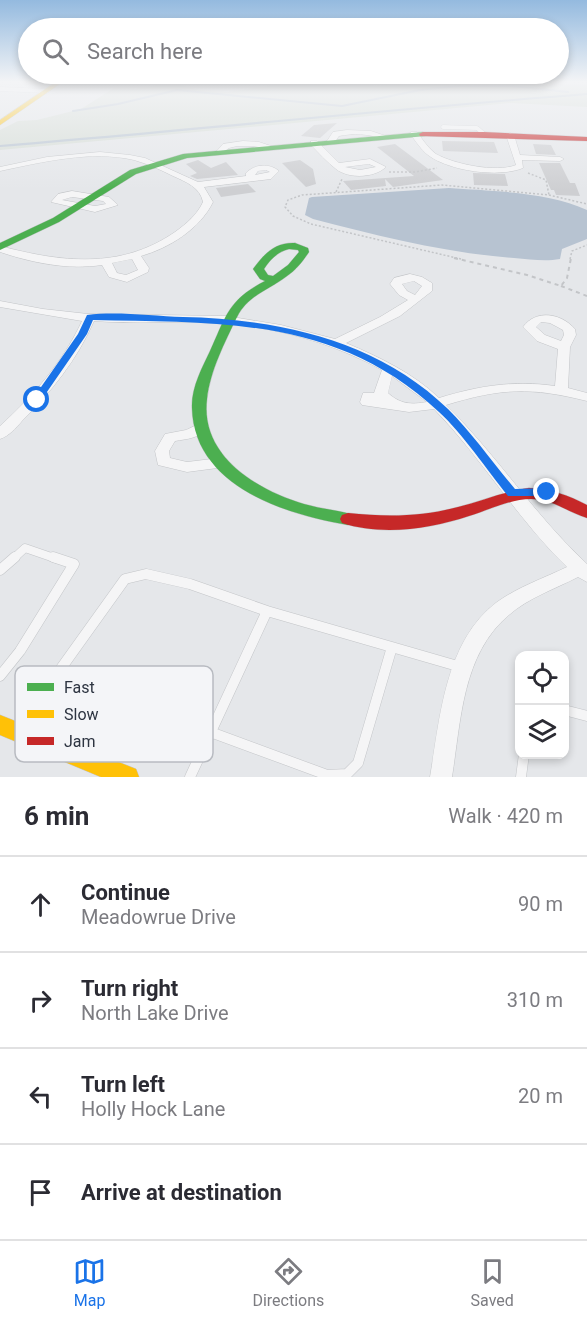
<!DOCTYPE html>
<meta charset="utf-8">
<style>
:root{--surface:#fff;--page:#f7f7f7;--text:#2b2b33;--muted:#7c7c81;--line:#e1e1e2;--accent:#1a73e8}
body{margin:0;font-family:Roboto,sans-serif;background:var(--page);color:var(--text)}
.controls{position:absolute;right:18px;bottom:18px;display:grid;overflow:hidden;border-radius:12px;box-shadow:0 3px 9px #0003}
.controls button{width:54px;height:54px;display:grid;place-items:center;padding:0;border:0;border-bottom:2px solid var(--line);background:var(--surface);color:var(--text);font:30px sans-serif}
.stop{position:absolute;width:18px;height:18px;margin:-14px;border:4px solid #1a73e8;border-radius:50%;background:#fff}
.stop.end{background:#1a73e8;border-color:#fff;box-shadow:0 2px 6px #0008}
.list{margin:0;padding:0;list-style:none}
h2{display:flex;justify-content:space-between;align-items:center;height:78px;margin:0;padding:0 24px;font-size:26px}
h2 small{font-size:20px;font-weight:400;color:var(--muted)}
.list li{display:grid;grid-template-columns:39px 1fr auto;gap:18px;align-items:center;box-sizing:border-box;height:96px;padding:0 24px;border-top:2px solid var(--line)}
.list b{display:block;font-size:22px;white-space:nowrap}
.list p{margin:0;font-size:20px;white-space:nowrap;color:var(--muted)}
.list em{font-size:20px;font-style:normal;color:var(--muted)}
.icon{flex:none;width:33px;height:33px;fill:none;stroke:currentColor;stroke-width:2;stroke-linecap:round;stroke-linejoin:round}
.map{position:relative;flex:none;width:587px;height:777px;overflow:hidden}
.search{position:absolute;background:var(--surface);box-shadow:0 3px 9px #0003;left:18px;right:18px;top:18px;height:66px;display:flex;align-items:center;gap:15px;box-sizing:border-box;padding:0 21px;border-radius:33px;color:var(--muted);font-size:22px}
.sheet{height:462px;background:var(--surface)}
nav{display:flex;justify-content:space-around;align-items:center;box-sizing:border-box;height:84px;border-top:2px solid var(--line);background:var(--surface);font-size:16px;color:var(--muted)}
nav a{display:grid;justify-items:center;gap:3px}
nav .on{color:var(--accent)}
.map>svg:first-child{display:block}
.green{fill:#d6ddd6}
.water{fill:#b7c3d1}
.lines{fill:none;stroke-linecap:round;stroke-linejoin:round}
.stream{stroke:#b7c3d1;stroke-width:2}
.building{fill:#cecfd2}
.lane-far2-casing{stroke:#c3c5c8;stroke-width:4.5}
.lane-far1-casing{stroke:#c3c5c8;stroke-width:9}
.lane-casing{stroke:#c3c5c8;stroke-width:11}
.street-casing{stroke:#c3c5c8;stroke-width:1}
.fast-casing{stroke:#c3c5c8;stroke-width:1}
.slow-casing{stroke:#c3c5c8;stroke-width:1}
.jam-casing{stroke:#c3c5c8;stroke-width:1}
.path-far1{stroke:#c3c5c8;stroke-width:1.5;stroke-dasharray:2 2;stroke-linecap:butt}
.path{stroke:#c3c5c8;stroke-width:2;stroke-dasharray:4 4;stroke-linecap:butt}
.lane-far2{stroke:#f5f5f6;stroke-width:4}
.lane-far1{stroke:#f5f5f6;stroke-width:8}
.lane{stroke:#f5f5f6;stroke-width:10}
.street{fill:#f5f5f6;fill-rule:evenodd}
.fast{fill:#4caf50;fill-rule:evenodd}
.slow{fill:#ffc107;fill-rule:evenodd}
.jam{fill:#c62828;fill-rule:evenodd}
.route{fill:#1a73e8}
.key{fill:#f4f5f8;stroke:#b8bbc1;stroke-width:1.5}
.key-label{font-size:16px;fill:#2d3441}
</style>
<div class="map">
<svg width="587" height="777" viewBox="0 0 587 777">
<rect width="100%" height="100%" fill="#e5e7ea"/>
<path class="green" d="M276 81H370L374 86 488 81 587 85V107L511 103 0 150V130L18 121 37 120 81 109 114 88 136 89 173 83 199 90 227 92 269 86Z"/>
<path class="water" d="M449 188C491 191 549 192 587 210V239L562 249 560 259C544 262 530 259 514 258 446 253 379 236 313 219L305 215 309 198 312 197Z"/>
<g class="lines">
<path class="stream" d="M73 111 118 104 177 90 342 106 420 90 457 86H512L568 92
M0 146C196 130 391 109 587 94"/>
</g>
<path class="building" d="M337 123 320 138 301 136 314 125Z
M442 141 494 142 498 153 443 151Z
M395 144 443 180 393 187 385 179 386 186 351 190 343 181 414 176 377 147Z
M533 144 551 145 556 155 536 154Z
M198 160 211 168 226 162 238 175 197 179 190 176 197 173 186 164Z
M300 160 313 169 316 184 306 187 282 163Z
M539 163H560L570 183H575L580 196 556 195 554 190H551Z
M473 173 505 174 508 186 474 185Z
M248 184 256 192 221 197 216 188Z"/>
<g class="lines">
<g class="lane-far2-casing">
<path id="lane-far2" d="M443 127 477 128 484 134"/>
</g>
<g class="lane-far1-casing">
<path id="lane-far1" d="M13 559 25 548 57 559"/>
</g>
<g class="lane-casing">
<path id="lane" d="M0 570 15 557
M56 675 327 775 347 774 358 763 392 647
M0 676 20 651 74 564 53 557
M564 710 587 716
M19 727 125 579 146 574 190 584 267 611
M190 777 267 611 461 667
M521 777 524 754"/>
</g>
<g class="street-casing">
<path id="street" d="M0 87 47 89 50 91 47 93 0 91Z
M347 130 371 131 386 136 382 138C367 134 354 133 339 136L334 143 327 141 333 132Z
M411 132H417C423 140 428 148 436 154 454 164 496 173 516 165L506 135 510 133 514 135 520 155 560 157 564 159 560 161 522 160 523 168C499 178 449 171 428 155 421 150 416 141 410 134Z
M243 141 259 142 274 147 270 149 253 146H237L229 148 220 154 216 152 223 144Z
M311 141H317L339 163 370 159 386 167C374 178 349 179 336 169 327 162 319 153 311 145ZM369 164 376 167 360 170 345 167Z
M100 152 130 155 145 158 198 182 246 176V173C255 164 269 163 279 171L271 179 204 187 213 202C200 229 169 248 141 256L149 268 148 272 127 282 109 277 102 265C68 270 33 263 0 252V246C61 262 120 270 175 232 186 224 197 215 203 202 200 187 186 182 173 176 161 170 148 164 134 160 92 150 42 162 0 171V167L47 157ZM266 170 270 172 255 175 258 171ZM132 259 138 270 126 275 117 273 112 263Z
M72 191 109 197 118 205 95 212 51 202 58 194ZM72 197 103 201 106 204 95 206 62 200Z
M410 274 422 277 432 283V291L400 316 346 343C379 357 413 373 439 398 478 386 514 380 555 386L558 349 537 341 523 327C536 309 561 313 575 329L576 335 570 347 568 388 587 393V401C531 387 501 388 446 405 497 455 535 516 587 564V582L578 577C555 589 528 598 509 615 462 654 461 721 452 777H430C440 718 445 641 497 602 518 587 544 578 567 567 517 519 482 458 434 409L409 412 362 405 360 402 363 393H374L382 370C331 342 273 326 214 323 174 321 134 324 94 321 77 360 51 392 22 421 16 428 9 436 0 439V426C34 395 63 362 82 321L0 307V301L43 309 88 314 226 316 281 325 335 339 380 317 408 300 399 295 390 284 394 278ZM414 281 422 286 415 295 407 291 402 284ZM541 322 550 323 563 330 564 335 561 341 545 335 536 327ZM392 376 427 402C411 405 400 404 388 393Z
M201 423 206 425 208 428C200 438 187 439 175 441L169 451 170 458 187 462 220 458 225 459 228 463 225 467 187 472 158 465 155 451 165 434 186 430Z"/>
</g>
<g class="fast-casing">
<path id="fast" d="M423 132 427 134 426 136 187 158 136 174 59 222 0 250V243L53 218 130 170 183 154Z
M295 243 308 248 309 252C303 261 296 270 287 276 269 290 248 295 237 317 225 342 210 371 207 399 200 456 257 490 304 504 321 509 338 510 354 515L356 519 354 523 348 525C284 514 194 486 192 408 191 388 202 368 210 351 226 316 228 300 265 281L260 279 253 269C264 254 275 242 295 243ZM289 249 298 250 299 252 288 265 273 276 268 275 264 269C270 260 277 252 289 249Z"/>
</g>
<g class="slow-casing">
<path id="slow" d="M57 81H64L0 125V120Z
M0 715 136 769 139 777H101L0 735Z"/>
</g>
<g class="jam-casing">
<path id="jam" d="M423 132H484L587 137V141L420 136 419 134Z
M529 488C551 489 568 495 587 505V518C567 512 553 499 531 499 510 499 489 510 469 516 430 529 382 536 342 523L340 519 342 515 348 513C386 517 421 517 458 507 482 501 505 491 529 488Z"/>
</g>
<path class="path-far1" d="M566 81 587 82
M389 172H415L437 168
M528 173 546 180 549 195
M336 192 342 179
M461 259 311 224 293 216 285 207 288 200 302 195 442 185 549 195 587 204
M570 259 572 251 587 245"/>
<path class="path" d="M454 258 527 275 561 286 567 278 571 258
M561 286 587 296"/>
<use href="#lane-far2" class="lane-far2"/>
<use href="#lane-far1" class="lane-far1"/>
<use href="#lane" class="lane"/>
<use href="#street" class="street"/>
<use href="#fast" class="fast"/>
<use href="#slow" class="slow"/>
<use href="#jam" class="jam"/>
</g>
<linearGradient id="sky" x2="0" y2="1"><stop stop-color="#94badf"/><stop offset="0.43" stop-color="#f3f4f6"/><stop offset="1" stop-color="#f3f4f6" stop-opacity="0"/></linearGradient>
<rect width="587" height="190" fill="url(#sky)"/>
<path class="route" d="M87 315C116 311 153 316 183 317 278 319 377 340 448 409 472 433 493 463 515 489L547 488 553 492 547 496H508C487 470 463 434 439 412 337 317 223 323 93 320L87 334 40 402H33L32 400 78 334Z"/>
<rect x="15" y="666" width="198" height="96" rx="9" class="key"/>
<rect x="27" y="683" width="27" height="8" fill="#4caf50"/>
<rect x="27" y="710" width="27" height="8" fill="#ffc107"/>
<rect x="27" y="737" width="27" height="8" fill="#c62828"/>
<g class="key-label">
<text x="64" y="693">Fast</text>
<text x="64" y="720">Slow</text>
<text x="64" y="747">Jam</text>
</g>
</svg>
<div class="controls">
<button><svg class="icon" aria-label="locate" viewBox="0 0 24 24"><circle cx="12" cy="12" r="6"/><path d="M12 2v4M12 18v4M2 12h4M18 12h4"/></svg></button>
<button><svg class="icon" aria-label="layers" viewBox="0 0 24 24"><path d="M12 4l9 5-9 5-9-5zM3 14l9 5 9-5"/></svg></button>
</div>
<div class="stop" style="left:37px;top:400px"></div>
<div class="stop end" style="left:547px;top:492px"></div>
<div class="search"><svg class="icon" aria-label="search" viewBox="0 0 24 24"><circle cx="10" cy="10" r="6"/><path d="M15 15l6 6"/></svg>Search here</div>
</div>
<section class="sheet">
<h2>6 min<small>Walk · 420 m</small></h2>
<ul class="list">
<li><svg class="icon" aria-label="ahead" viewBox="0 0 24 24"><path d="M12 20V5M6 11l6-6 6 6"/></svg><div><b>Continue</b><p>Meadowrue Drive</p></div><em>90 m</em></li>
<li><svg class="icon" aria-label="right" viewBox="0 0 24 24"><path d="M7 20v-9h11M14 6l5 5-5 5"/></svg><div><b>Turn right</b><p>North Lake Drive</p></div><em>310 m</em></li>
<li><svg class="icon" aria-label="left" viewBox="0 0 24 24"><path d="M17 20v-9H6M10 6l-5 5 5 5"/></svg><div><b>Turn left</b><p>Holly Hock Lane</p></div><em>20 m</em></li>
<li><svg class="icon" aria-label="arrive" viewBox="0 0 24 24"><path d="M6 21V4h12l-3 4 3 4H6"/></svg><div><b>Arrive at destination</b></div></li>
</ul>
</section>
<nav>
<a class="on"><svg class="icon" aria-label="map" viewBox="0 0 24 24"><path d="M3 6l6-2 6 2 6-2v14l-6 2-6-2-6 2zM9 4v14M15 6v14"/></svg>Map</a>
<a><svg class="icon" aria-label="directions" viewBox="0 0 24 24"><path d="M12 3l9 9-9 9-9-9zM9 14v-3h6M13 9l2 2-2 2"/></svg>Directions</a>
<a><svg class="icon" aria-label="saved" viewBox="0 0 24 24"><path d="M7 4h10v16l-5-4-5 4z"/></svg>Saved</a>
</nav>
